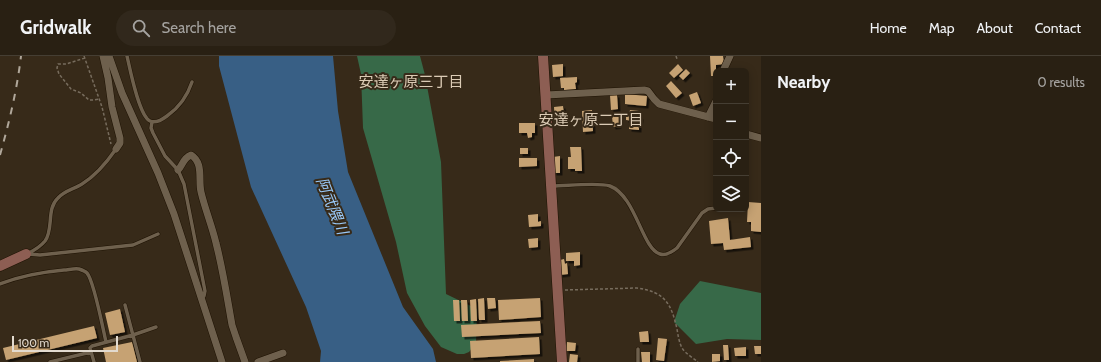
<!DOCTYPE html>
<meta charset="utf-8">
<style>
:root{--surface:#292013;--page:#31281c;--text:#f1f3f6;--muted:#a5a3a0;--line:#453e33}
body{margin:0;font-family:Cabin,"Noto Sans JP",sans-serif;background:var(--page);color:var(--text)}
.controls{position:absolute;right:12px;top:12px;display:grid;overflow:hidden;border-radius:6px;box-shadow:0 2px 10px #0003}
.controls button{width:36px;height:36px;display:grid;place-items:center;padding:0;border:0;border-bottom:1px solid var(--line);background:var(--surface);color:var(--text);font:20px sans-serif}
.scale{position:absolute;left:12px;bottom:10px;width:106px;box-sizing:border-box;padding-left:4px;border:2px solid #e2dacf;border-top:0;font-size:11px;line-height:14px;white-space:nowrap;color:#e2dacf;-webkit-text-stroke:3px #372a19;paint-order:stroke}
.list{margin:0;padding:0;list-style:none}
h2{display:flex;justify-content:space-between;align-items:center;height:52px;margin:0;padding:0 16px;font-size:17px}
h2 small{font-size:13px;font-weight:400;color:var(--muted)}
.icon{flex:none;width:22px;height:22px;fill:none;stroke:currentColor;stroke-width:2;stroke-linecap:round;stroke-linejoin:round}
.map{position:relative;flex:none;width:761px;height:306px;overflow:hidden}
header{display:flex;align-items:center;gap:24px;box-sizing:border-box;height:56px;padding:0 20px;background:var(--surface);border-bottom:1px solid var(--line)}
header strong{font-size:19px}
nav{display:flex;gap:22px;margin-inline-start:auto;font-size:14px}
.search{width:280px;height:36px;background:var(--page);display:flex;align-items:center;gap:10px;box-sizing:border-box;padding:0 14px;border-radius:22px;color:var(--muted);font-size:15px}
main{display:flex}
aside{flex:1;background:var(--surface)}
.map>svg:first-child{display:block}
.forest{fill:#376948}
.water{fill:#385f85}
.building{fill:#c6a273;filter:url(#shadow)}
.lines{fill:none;stroke-linecap:round;stroke-linejoin:round}
.lane-casing{stroke:#1e1203;stroke-width:4.5}
.street-casing{stroke:#1e1203;stroke-width:8}
.secondary-casing{stroke:#1e1203;stroke-width:11}
.path{stroke:#776c5d;stroke-width:1.5;stroke-dasharray:3 2;stroke-linecap:butt}
.lane{stroke:#6e604d;stroke-width:3.5}
.street{stroke:#6e604d;stroke-width:7}
.secondary{stroke:#8d5e53;stroke-width:10}
.rail{stroke:#b0a79a;stroke-width:2;stroke-dasharray:7 7;stroke-linecap:butt}
.labels{text-anchor:middle;stroke-width:4;stroke-linejoin:round;paint-order:stroke}
.neighbourhood-label{font-size:15px;fill:#dbcbb5;stroke:#372a19}
.water-label{font-size:15px;font-style:italic;fill:#99c9f9;stroke:#372a19}
</style>
<header>
<strong>Gridwalk</strong>
<div class="search"><svg class="icon" aria-label="search" viewBox="0 0 24 24"><circle cx="10" cy="10" r="6"/><path d="M15 15l6 6"/></svg>Search here</div>
<nav><a>Home</a><a>Map</a><a>About</a><a>Contact</a></nav>
</header>
<main>
<div class="map">
<svg width="761" height="306" viewBox="0 0 761 306">
<defs>
<filter id="shadow"><feDropShadow dx="2.5" dy="2.5" stdDeviation="0" flood-color="#0009"/></filter>
</defs>
<rect width="100%" height="100%" fill="#372a19"/>
<path class="forest" d="M357 0H420L425 19 441 106 446 238 477 253 476 287 469 296 464 298H457L441 291 425 270 407 237 396 186 363 72 361 18Z
M700 225 761 237V284L727 283 696 288 674 266 680 248Z"/>
<path class="water" d="M219 0H333L338 55 348 116 403 251 433 293 436 306H320L321 295 306 251 251 131 219 10Z"/>
<path class="building" d="M710 0H723L724 8 716 9V20H711Z
M563 8V20L553 21 552 9Z
M678 8 683 14 674 22 669 17Z
M686 13 690 17 683 24 679 20Z
M577 21V26L575 27 576 33 564 34V32H561L560 22Z
M671 25 682 37 676 42 666 30Z
M697 36 701 47 693 50 689 39Z
M625 38 647 40 646 50 625 48Z
M610 39H617L618 53 611 54Z
M563 50 565 67 555 68 554 51Z
M592 54 593 75 583 76 582 55Z
M630 54 639 55 638 61H641L640 66 626 64V59H629Z
M619 59V70L613 71 612 60Z
M629 66 639 67V74L629 73Z
M519 67H535V77H532V81L528 82 527 77H519Z
M570 91H581L582 115H575V113H568V101H571Z
M520 92H528V98H520Z
M560 100V117H554L553 101Z
M519 102H537V110L519 111Z
M748 146 761 147V176L751 175V166H747Z
M538 158V166L541 165V170L529 171 528 159Z
M728 162 730 184 750 181 751 191 724 194 723 187 711 188 709 165Z
M538 182V191L529 192 528 183Z
M580 196V209L574 210V205H566V197Z
M564 203 565 208 567 207 568 218 560 219V204Z
M484 242 485 264H479L478 243Z
M487 242H495L496 252 488 253Z
M540 242 541 261 499 264 498 244Z
M476 243 477 265H471L470 244Z
M453 244H459L460 265H454Z
M461 244H467L468 265H462Z
M120 253 125 276 110 279 105 257Z
M540 265 541 277 462 281 461 269Z
M94 270 97 282 6 304 3 292Z
M648 275 649 286H640L639 276Z
M539 281 540 298 471 302 470 285Z
M658 282 667 283 664 305 656 304Z
M132 286 137 306H106L103 292Z
M567 286 576 287 575 295H566Z
M723 289H728L729 304H724Z
M754 290H761V298H755Z
M746 291V300H735L734 292Z
M641 296H650V306H642Z
M570 298 578 299 577 306H569Z
M712 298H720V305L712 306Z
M534 303V306H500V305Z"/>
<g class="lines">
<g class="lane-casing">
<path id="lane" d="M127 0C130 13 139 60 150 65 156 68 163 63 167 60 180 51 187 41 192 26
M152 66 151 72 153 77 165 100 178 114 184 128 205 235 204 240 202 242
M552 130C566 130 598 126 610 130 636 140 642 193 660 198 666 200 672 196 677 192L702 157 708 153 716 152
M728 153H730
M27 198C33 195 41 190 45 185 54 173 46 153 58 142 64 135 74 133 82 128 95 120 107 106 116 93
M28 198 40 199 133 189 158 178
M0 228C20 220 42 216 64 214 68 214 74 212 79 213 82 214 85 215 87 217 94 225 103 273 106 286
M125 249 140 306
M638 293V306
M50 306 91 296
M94 306 90 292 92 290 133 279 156 271"/>
</g>
<g class="street-casing">
<path id="street" d="M103 0 108 22 112 51 120 82V87L116 93
M109 0 122 37 158 117 174 158 222 306
M723 15 730 0
M546 39 644 34 648 35 654 43 659 48 716 63
M708 61 716 45
M746 78 761 82
M178 114C183 109 183 102 191 99 204 107 198 124 201 136 205 153 212 170 216 187 223 214 227 241 232 269L236 281 245 306
M258 306 283 297"/>
</g>
<g class="secondary-casing">
<path id="secondary" d="M543 0 562 306
M0 210 26 198"/>
</g>
<path class="path" d="M84 0 102 51 111 88
M676 0 677 3
M85 2 66 8H58L57 12 59 18 71 33 81 37 89 44H93L100 43
M565 234 637 232C665 236 671 247 677 273 678 279 679 286 682 292 685 297 693 302 698 306"/>
<use href="#lane" class="lane"/>
<use href="#street" class="street"/>
<use href="#secondary" class="secondary"/>
<path class="rail" d="M0 99C9 67 17 34 21 0"/>
</g>
<g class="labels">
<g class="neighbourhood-label">
<text x="411" y="31">安達ヶ原三丁目</text>
<text x="591" y="69">安達ヶ原二丁目</text>
</g>
<g class="water-label">
<text transform="translate(332 150) rotate(68)" y="5">阿武隈川</text>
</g>
</g>
</svg>
<div class="controls">
<button>+</button>
<button>−</button>
<button><svg class="icon" aria-label="locate" viewBox="0 0 24 24"><circle cx="12" cy="12" r="6"/><path d="M12 2v4M12 18v4M2 12h4M18 12h4"/></svg></button>
<button><svg class="icon" aria-label="layers" viewBox="0 0 24 24"><path d="M12 4l9 5-9 5-9-5zM3 14l9 5 9-5"/></svg></button>
</div>
<div class="scale">100 m</div>
</div>
<aside>
<h2>Nearby<small>0 results</small></h2>
<ul class="list">
</ul>
</aside>
</main>
